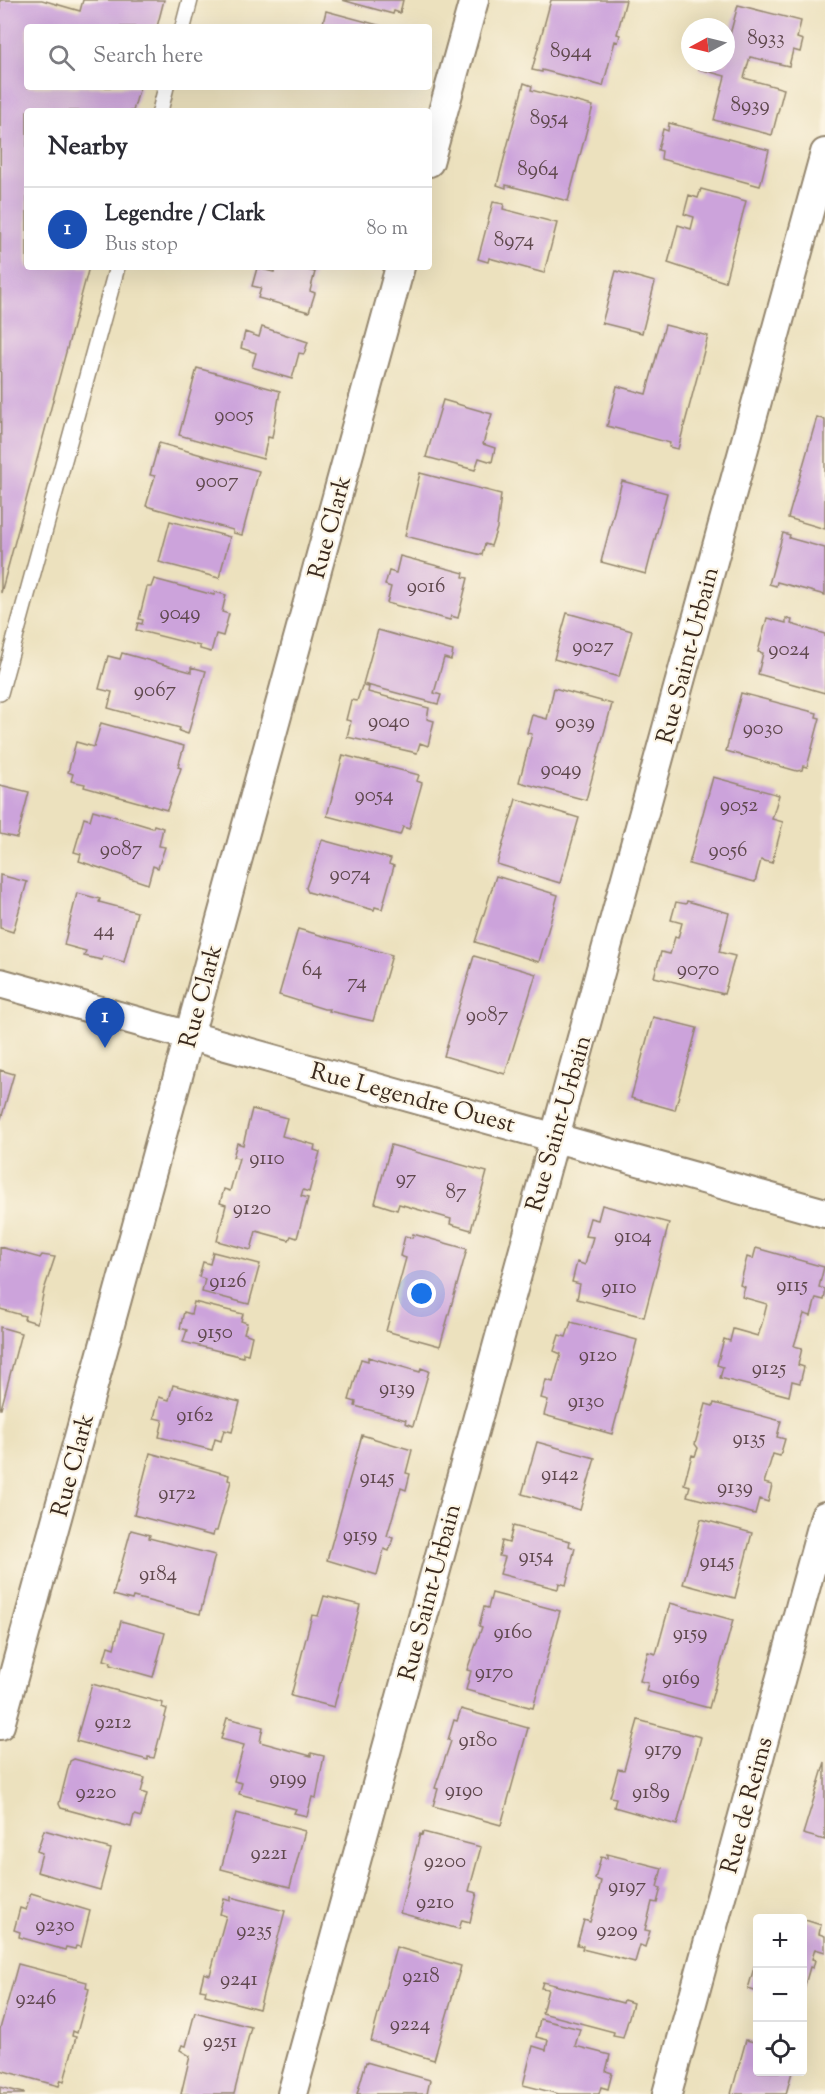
<!DOCTYPE html>
<meta charset="utf-8">
<style>
:root{--surface:#fff;--page:#f7f7f7;--text:#2b2b33;--muted:#7c7c81;--line:#e1e1e2;--accent:#1f6fb2}
body{margin:0;font-family:"Sorts Mill Goudy",serif;background:var(--page);color:var(--text)}
.controls{position:absolute;right:18px;bottom:18px;display:grid;overflow:hidden;border-radius:6px;box-shadow:0 6px 24px #0002}
.controls button{width:54px;height:54px;display:grid;place-items:center;padding:0;border:0;border-bottom:2px solid var(--line);background:var(--surface);color:var(--text);font:30px sans-serif}
.compass{position:absolute;left:681px;top:18px;width:54px;height:54px;border-radius:50%;background:var(--surface);box-shadow:0 6px 24px #0002;rotate:263deg}
.you{position:absolute;left:422px;top:1294px;width:21px;height:21px;margin:-15px;border:4px solid #fff;border-radius:50%;background:#1a73e8;box-shadow:0 0 0 9px #1a73e833}
.badge{display:grid;place-items:center;width:39px;height:39px;border-radius:50%;background:var(--accent);color:#fff;font-size:20px;font-weight:700}
.pin{position:absolute;translate:-50% -50px;filter:drop-shadow(0 2px 3px #0008)}
.pin::after{content:'';position:absolute;top:32px;width:21px;height:18px;background:inherit;clip-path:polygon(0 0,100% 0,50% 100%)}
.list{margin:0;padding:0;list-style:none}
h2{display:flex;justify-content:space-between;align-items:center;height:78px;margin:0;padding:0 24px;font-size:26px}
h2 small{font-size:20px;font-weight:400;color:var(--muted)}
.list li{display:grid;grid-template-columns:39px 1fr auto;gap:18px;align-items:center;box-sizing:border-box;height:84px;padding:0 24px;border-top:2px solid var(--line)}
.list b{display:block;font-size:22px;white-space:nowrap}
.list p{margin:0;font-size:20px;white-space:nowrap;color:var(--muted)}
.list em{font-size:20px;font-style:normal;color:var(--muted)}
.icon{flex:none;width:33px;height:33px;fill:none;stroke:currentColor;stroke-width:2;stroke-linecap:round;stroke-linejoin:round}
.map{position:relative;flex:none;width:825px;height:2094px;overflow:hidden}
.search{position:absolute;background:var(--surface);box-shadow:0 6px 24px #0002;left:24px;top:24px;width:408px;height:66px;display:flex;align-items:center;gap:15px;box-sizing:border-box;padding:0 21px;border-radius:6px;color:var(--muted);font-size:22px}
.panel{position:absolute;background:var(--surface);box-shadow:0 6px 24px #0002;left:24px;top:108px;width:408px;height:162px;border-radius:6px}
.map>svg:first-child{display:block}
.building{fill:#cca3db}
.lines{fill:none;stroke-linecap:round;stroke-linejoin:round}
.lane-casing{stroke:#94866e;stroke-width:18}
.street-casing{stroke:#94866e;stroke-width:32}
.lane{stroke:#fff;stroke-width:15}
.street{stroke:#fff;stroke-width:28}
.labels{text-anchor:middle;stroke-width:4.5;stroke-linejoin:round;paint-order:stroke}
.number-label{font-size:21px;fill:#5f484d}
.street-label{font-size:24px;fill:#3b2a1e;stroke:#fcf5e5}
</style>
<div class="map">
<svg width="825" height="2094" viewBox="0 0 825 2094">
<rect width="100%" height="100%" fill="#fcf5e5"/>
<filter id="ink" filterUnits="userSpaceOnUse"><feTurbulence type="fractalNoise" baseFrequency=".0167" numOctaves="2"/><feDisplacementMap in="SourceGraphic" scale="12" xChannelSelector="R" yChannelSelector="G"/><feConvolveMatrix kernelMatrix="1 2 1 2 8 2 1 2 1" color-interpolation-filters="sRGB"/></filter>
<filter id="wash" filterUnits="userSpaceOnUse"><feTurbulence type="fractalNoise" baseFrequency=".008" numOctaves="4" result="noise"/><feDisplacementMap in="SourceGraphic" scale="24" xChannelSelector="R" yChannelSelector="G"/><feGaussianBlur stdDeviation="1.35" result="paint"/><feColorMatrix in="noise" values="0 0 0 0 0 0 0 0 0 0 0 0 0 0 0 0 0 1.4 0 .05"/><feComposite in="paint" operator="in"/></filter>
<g filter="url(#wash)">
<rect width="100%" height="100%" fill="#ece1be"/>
<g id="blocks">
<path class="building" d="M0 0H42L80 11 83 0H164L157 27H27V87H140L133 111H27V267H89L1 593Z
M342 0H403L400 13 394 11 393 14Z
M551 0H626L617 34 620 35 619 39 618 42 615 41 603 86 542 70V72L532 70Z
M738 5 801 21 797 38 803 40 800 52 793 50 789 66 750 57 744 78 784 89 772 135 714 120 725 76 699 69 700 63H726V49Z
M326 11 382 26V27H322Z
M524 83 532 86 531 90 593 106 568 201 506 185V188L497 185Z
M669 123 769 150 760 186 661 159 662 151 658 150 663 129 668 131Z
M701 189 746 201 725 282 668 263 678 225 691 229 694 217 684 214 689 195 698 198Z
M493 202 504 204 503 209 557 223 544 273 489 258 488 262 478 259Z
M275 267H296L315 272 310 291 315 293 309 312 258 298 261 288 252 286 257 268 274 272Z
M616 271 655 282 642 333 602 323Z
M665 325 708 336 678 449 669 447 670 443 607 426 617 386 646 394Z
M262 327 308 342 304 354 299 353 292 379 252 367 256 353 241 348 245 332 259 337Z
M197 368 280 391 272 438 268 437 263 459 179 435Z
M443 400 492 414 483 444 495 448 492 462 479 458 475 470 426 457Z
M817 417 825 420V529L788 518Z
M159 443 259 471 242 535 233 533V530L146 506 155 476 150 475Z
M420 473 501 494 497 528 491 546 485 544 482 555 405 536Z
M622 481 667 493 646 574 601 562Z
M170 521 230 537 219 578 159 562Z
M783 533 790 535 789 538 825 548V595L777 582 776 586 769 584Z
M400 556 464 573 463 577 468 578 458 618 451 616 450 620 387 603 391 587 385 585 389 571 396 573Z
M154 579 214 595 215 592 226 595 222 612 229 614 223 636 216 634 211 652 200 649V646L136 630 138 623 142 624 143 620 139 619 147 587H151Z
M567 613 632 631 619 677 554 659Z
M767 618 786 623V618L792 620 791 624 825 634V693L758 674 763 653 758 652Z
M378 630 453 651 451 660 444 658 434 693 441 695 438 704 363 684Z
M122 653 191 672V667L206 671 188 734 179 731 180 728 108 708 112 692 99 689 108 656 120 659Z
M362 686 369 687 368 692 429 708 427 719 434 721 428 746 420 743 417 753 347 737 351 721 346 720 351 700 357 701Z
M554 688 612 704 586 800 519 782 532 734 527 733 532 715 547 719Z
M741 693 817 713 816 717 820 718 807 767 803 766 802 770 797 771 726 751Z
M101 723 184 746 178 767 181 768 167 810 84 787 85 784 71 781 73 774 68 772 76 742 94 747Z
M343 755 419 775 417 781 422 783 409 829 403 827 400 835 327 816Z
M713 777 779 795 772 819 783 822 772 863 761 860 755 882 689 864Z
M0 785 29 792 17 838 0 834Z
M516 799 579 818 560 883 497 864Z
M93 810 153 828 154 825 163 828 159 846 165 847 158 868 153 866 148 884 79 861 81 854 74 852 84 818 90 820Z
M322 840 391 859 389 864 394 866 382 909 375 907 374 910 308 892 306 888Z
M0 875 27 882 13 932 0 928Z
M496 876 558 895 539 962 475 942Z
M77 893 100 899 99 902 137 912 124 962 103 956 102 960 84 956 86 951 64 945Z
M687 901 729 913 719 952 735 956 724 994 654 977 661 952 670 954 675 937 678 938 682 923 671 920 676 902 686 904Z
M298 929 392 955 373 1021 329 1011 330 1009H324L279 995Z
M474 956 536 974 505 1074 444 1056Z
M653 1017 697 1028 675 1110 631 1098Z
M0 1070 14 1074 1 1119H0Z
M252 1109 287 1118 282 1136 315 1145 314 1150 320 1152 309 1192 303 1190 301 1196 308 1198 297 1238 291 1236 289 1240 256 1231 251 1250 217 1241 226 1205 220 1203 224 1189 230 1191 239 1158 233 1157 237 1143 243 1145Z
M391 1145 487 1172 471 1230 450 1224 451 1219 399 1204 397 1210 375 1203Z
M602 1205 669 1223 644 1317 577 1299 580 1284 572 1282 577 1262 585 1265 593 1237 585 1236 590 1218 598 1220Z
M413 1234 467 1249 440 1346 386 1331 406 1258 400 1256 405 1236 412 1238Z
M0 1247 40 1258 42 1255 55 1257 44 1290 37 1323 24 1319 25 1316 0 1309Z
M756 1248 824 1267 819 1287 825 1289V1295L824 1300 816 1298 811 1316 804 1314 794 1346 802 1348 798 1365 804 1367 800 1383 792 1381 789 1396 720 1378 723 1367 717 1365 724 1339 730 1341 733 1329 758 1336 763 1320 767 1304 742 1297 745 1287 740 1285 747 1257 753 1259Z
M213 1252 260 1264 249 1304 202 1292 205 1279 199 1277 203 1262 210 1264Z
M194 1302 243 1314 241 1321 247 1323 244 1333 252 1336 248 1354 243 1353V1357L183 1342 187 1330 180 1328 184 1312 191 1314Z
M571 1322 637 1340 612 1434 544 1415 548 1400 541 1398 546 1380 553 1382 561 1354 554 1351 559 1335 566 1337Z
M0 1327 21 1333 1 1409H0Z
M368 1357 420 1372 421 1368 429 1371 413 1426 405 1423 406 1420 355 1406 356 1402 349 1400 361 1359 368 1361Z
M173 1385 240 1402 232 1432 224 1430 221 1441 215 1439 212 1450 159 1437 163 1420 154 1418 159 1397 169 1400Z
M714 1403 781 1421 777 1437 785 1439 780 1456 773 1454 764 1483 772 1485 768 1502 759 1499 755 1514 687 1496 690 1486 684 1484 692 1455 695 1456 698 1448 695 1444 706 1404 713 1406Z
M362 1435 412 1450 406 1473 410 1474 406 1490 401 1488 387 1536 393 1538 389 1551 384 1549 377 1575 327 1560Z
M537 1442 595 1458 580 1510 522 1494Z
M150 1453 229 1475 228 1480 231 1481 217 1531H214L213 1536 134 1515Z
M701 1519 752 1533 735 1598 683 1584Z
M513 1526 570 1541 569 1546 575 1548 566 1585 559 1583 558 1589 500 1574 505 1557 499 1556 502 1541 509 1543Z
M131 1530 150 1535 149 1538 215 1555 200 1614 133 1597 132 1600 113 1595Z
M492 1593 560 1611 533 1708 466 1690 471 1671 467 1670 482 1627 479 1626 484 1607 488 1608Z
M324 1596 360 1605 334 1707 291 1696 312 1615 318 1616Z
M670 1603 733 1620 709 1708 646 1691 648 1683 640 1681 648 1652 656 1654Z
M121 1621 165 1633 153 1677 110 1665 111 1662 104 1660 108 1646 114 1648Z
M92 1684 163 1703 162 1707 167 1709 154 1758 148 1757V1760L76 1741Z
M461 1709 528 1728 501 1825 433 1806 438 1789 435 1788 451 1741 448 1740 454 1720 457 1721Z
M227 1718 263 1727 260 1742 311 1756V1753L324 1756 316 1798 312 1797 307 1816 294 1813 296 1809 239 1794 242 1783 234 1781 244 1745 221 1739Z
M638 1720 701 1737 677 1825 614 1807 616 1798 610 1797 618 1769 624 1770Z
M74 1759 145 1778 141 1792 147 1794 141 1817 134 1815 131 1827 61 1808 59 1804 70 1761Z
M825 1762V1840L803 1834Z
M236 1813 305 1831 290 1887 221 1869Z
M44 1830 111 1849 100 1890 37 1872 42 1853 37 1851Z
M423 1832 481 1847 469 1891 477 1893 470 1922 462 1920 459 1929 400 1913 420 1834 422 1835Z
M607 1854 662 1868 657 1887 661 1888 657 1903 652 1902 645 1930 650 1931 645 1947 640 1945 635 1962 582 1949 583 1946 577 1945 584 1920 590 1922 596 1903 601 1881 595 1879 601 1857 607 1858Z
M31 1893 90 1911 81 1947 76 1946 75 1949 66 1947 65 1950 19 1937 20 1932 14 1930 20 1908 26 1910Z
M231 1897 285 1911 259 2009 205 1995 206 1990 200 1989 204 1973 210 1975 218 1945 226 1916 220 1914 224 1899 231 1901Z
M802 1919 821 1925 819 1934 825 1936V1952L815 1949 812 1959 815 1960 813 1968 810 1967 803 1992Z
M396 1947 461 1966 434 2060 371 2041Z
M18 1964 87 1982 86 1988 89 1989 77 2033 73 2031 72 2036 76 2037 64 2081 61 2080 59 2086 0 2070V2029Z
M755 1964 758 1965V1992L748 1989Z
M543 1982 623 2003 624 2000 633 2003 623 2038 613 2036 614 2032 542 2013 548 1989 541 1988Z
M195 2012 251 2027 234 2094H181L190 2056 180 2050 182 2045 186 2046Z
M540 2019 580 2029 575 2046 610 2055 606 2071 612 2073 608 2089 601 2087 599 2094H559L523 2085 533 2046 546 2050 548 2040 536 2037Z
M746 2040 758 2043V2072H792L786 2094H731Z
M366 2062 430 2080 427 2094H357Z
M0 2087 24 2093V2094H0Z"/>
</g>
</g>
<g filter="url(#ink)">
<use href="#blocks" fill-opacity="0" stroke="#94866e" stroke-width="1.5"/>
<g class="lines">
<g class="lane-casing">
<path id="lane" d="M183 27 190 0
M160 111 166 87
M0 693 117 267"/>
</g>
<g class="street-casing">
<path id="street" d="M429 162 474 0
M0 983 825 1213
M0 1725 400 267
M292 2094 825 153
M667 2094 825 1516"/>
</g>
<use href="#lane" class="lane"/>
<use href="#street" class="street"/>
</g>
</g>
<g class="labels">
<g class="number-label">
<text x="766" y="44">8933</text>
<text x="571" y="57">8944</text>
<text x="750" y="111">8939</text>
<text x="549" y="124">8954</text>
<text x="538" y="175">8964</text>
<text x="514" y="246">8974</text>
<text x="234" y="421">9005</text>
<text x="217" y="487">9007</text>
<text x="426" y="592">9016</text>
<text x="180" y="619">9049</text>
<text x="593" y="652">9027</text>
<text x="789" y="655">9024</text>
<text x="155" y="696">9067</text>
<text x="389" y="727">9040</text>
<text x="575" y="728">9039</text>
<text x="763" y="734">9030</text>
<text x="561" y="775">9049</text>
<text x="374" y="801">9054</text>
<text x="739" y="811">9052</text>
<text x="121" y="855">9087</text>
<text x="728" y="856">9056</text>
<text x="350" y="880">9074</text>
<text x="104" y="936">44</text>
<text x="312" y="975">64</text>
<text x="698" y="975">9070</text>
<text x="357" y="988">74</text>
<text x="487" y="1021">9087</text>
<text x="267" y="1164">9110</text>
<text x="406" y="1184">97</text>
<text x="456" y="1198">87</text>
<text x="252" y="1214">9120</text>
<text x="633" y="1242">9104</text>
<text x="228" y="1287">9126</text>
<text x="792" y="1291">9115</text>
<text x="619" y="1293">9110</text>
<text x="215" y="1338">9150</text>
<text x="598" y="1361">9120</text>
<text x="769" y="1374">9125</text>
<text x="397" y="1394">9139</text>
<text x="586" y="1407">9130</text>
<text x="195" y="1421">9162</text>
<text x="749" y="1444">9135</text>
<text x="560" y="1480">9142</text>
<text x="377" y="1483">9145</text>
<text x="735" y="1493">9139</text>
<text x="177" y="1499">9172</text>
<text x="360" y="1541">9159</text>
<text x="536" y="1562">9154</text>
<text x="717" y="1567">9145</text>
<text x="158" y="1580">9184</text>
<text x="513" y="1638">9160</text>
<text x="690" y="1639">9159</text>
<text x="494" y="1678">9170</text>
<text x="681" y="1684">9169</text>
<text x="113" y="1728">9212</text>
<text x="478" y="1746">9180</text>
<text x="663" y="1755">9179</text>
<text x="288" y="1784">9199</text>
<text x="464" y="1796">9190</text>
<text x="96" y="1798">9220</text>
<text x="651" y="1798">9189</text>
<text x="269" y="1859">9221</text>
<text x="445" y="1867">9200</text>
<text x="627" y="1892">9197</text>
<text x="435" y="1908">9210</text>
<text x="55" y="1931">9230</text>
<text x="254" y="1936">9235</text>
<text x="617" y="1936">9209</text>
<text x="421" y="1982">9218</text>
<text x="239" y="1985">9241</text>
<text x="36" y="2004">9246</text>
<text x="410" y="2030">9224</text>
<text x="220" y="2047">9251</text>
</g>
<g class="street-label">
<text transform="translate(329 527) rotate(-75)" y="8">Rue Clark</text>
<text transform="translate(687 655) rotate(-75)" y="8">Rue Saint-Urbain</text>
<text transform="translate(200 996) rotate(-75)" y="8">Rue Clark</text>
<text transform="translate(413 1097) rotate(15)" y="8">Rue Legendre Ouest</text>
<text transform="translate(558 1123) rotate(-74)" y="8">Rue Saint-Urbain</text>
<text transform="translate(72 1465) rotate(-75)" y="8">Rue Clark</text>
<text transform="translate(429 1592) rotate(-75)" y="8">Rue Saint-Urbain</text>
<text transform="translate(746 1805) rotate(-75)" y="8">Rue de Reims</text>
</g>
</g>
</svg>
<div class="controls">
<button>+</button>
<button>−</button>
<button><svg class="icon" aria-label="locate" viewBox="0 0 24 24"><circle cx="12" cy="12" r="6"/><path d="M12 2v4M12 18v4M2 12h4M18 12h4"/></svg></button>
</div>
<svg class="compass" viewBox="-18 -18 36 36"><path d="M0-13l5 13h-10z" fill="#e53935"/><path d="M0 13l5-13h-10z" fill="#7c7c81"/></svg>
<div class="you"></div>
<div class="pin badge" style="left:105px;top:1048px;background:#1a4fb4">1</div>
<div class="search"><svg class="icon" aria-label="search" viewBox="0 0 24 24"><circle cx="10" cy="10" r="6"/><path d="M15 15l6 6"/></svg>Search here</div>
<section class="panel">
<h2>Nearby<small></small></h2>
<ul class="list">
<li><span class="badge" style="background:#1a4fb4">1</span><div><b>Legendre / Clark</b><p>Bus stop</p></div><em>80 m</em></li>
</ul>
</section>
</div>
